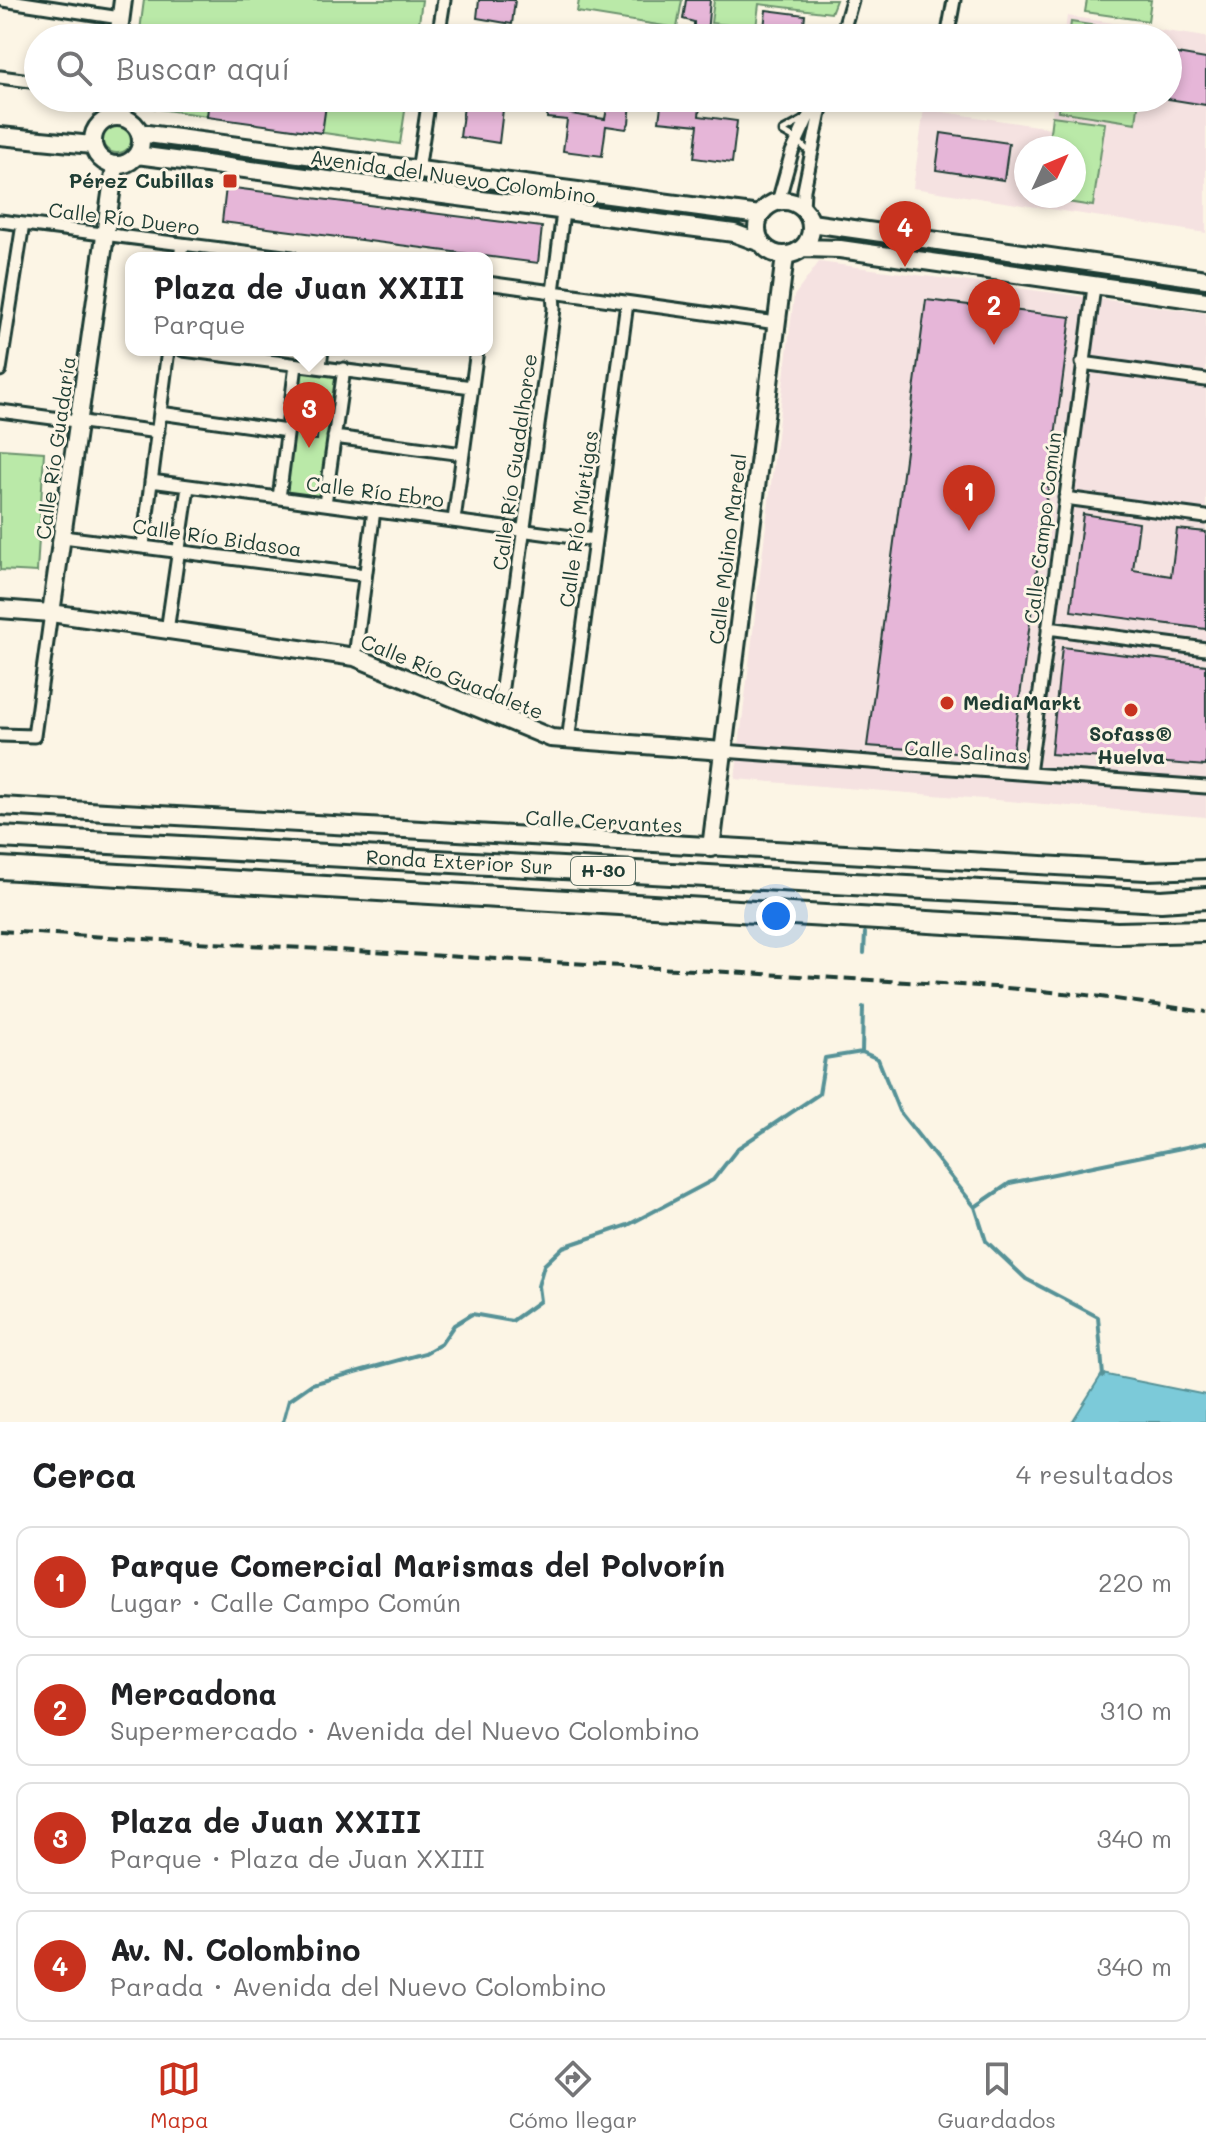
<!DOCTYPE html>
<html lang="es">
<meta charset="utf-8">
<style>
:root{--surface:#fff;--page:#f6f6f6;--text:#202124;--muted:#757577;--line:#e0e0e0;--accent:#c8321e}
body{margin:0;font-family:Mali,sans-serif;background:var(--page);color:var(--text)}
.compass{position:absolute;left:1014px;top:136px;width:72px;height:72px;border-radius:50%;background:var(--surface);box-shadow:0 4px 12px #0003;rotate:46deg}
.you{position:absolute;left:776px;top:916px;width:28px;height:28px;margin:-20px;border:6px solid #fff;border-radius:50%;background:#1a73e8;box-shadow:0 0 0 12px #1a73e833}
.badge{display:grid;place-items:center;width:52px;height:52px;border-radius:50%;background:var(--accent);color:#fff;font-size:26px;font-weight:700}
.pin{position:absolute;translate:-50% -66px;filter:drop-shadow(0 2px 4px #0008)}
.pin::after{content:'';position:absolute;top:42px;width:28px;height:24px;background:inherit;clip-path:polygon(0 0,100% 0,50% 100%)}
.popup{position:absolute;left:125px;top:252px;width:368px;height:104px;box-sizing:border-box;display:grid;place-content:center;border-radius:16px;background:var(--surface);filter:drop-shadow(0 2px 6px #0005);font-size:26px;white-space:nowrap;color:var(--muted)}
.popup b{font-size:30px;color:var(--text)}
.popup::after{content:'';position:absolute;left:50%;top:100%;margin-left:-16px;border:16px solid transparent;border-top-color:var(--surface)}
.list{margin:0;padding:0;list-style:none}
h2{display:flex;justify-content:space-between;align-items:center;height:104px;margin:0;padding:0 32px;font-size:34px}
h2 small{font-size:26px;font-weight:400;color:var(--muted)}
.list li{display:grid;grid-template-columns:52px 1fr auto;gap:24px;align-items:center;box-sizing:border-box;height:112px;margin:0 16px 16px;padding:0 16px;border:2px solid var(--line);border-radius:16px}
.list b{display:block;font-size:30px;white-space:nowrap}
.list p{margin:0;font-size:26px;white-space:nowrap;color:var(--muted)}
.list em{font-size:26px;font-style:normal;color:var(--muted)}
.icon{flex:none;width:44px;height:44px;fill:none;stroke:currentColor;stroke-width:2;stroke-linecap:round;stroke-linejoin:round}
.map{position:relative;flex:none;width:1206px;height:1422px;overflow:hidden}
.search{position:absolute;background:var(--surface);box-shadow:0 4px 12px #0003;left:24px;right:24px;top:24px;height:88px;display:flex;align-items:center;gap:20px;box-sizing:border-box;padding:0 28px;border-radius:44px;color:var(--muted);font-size:30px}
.sheet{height:616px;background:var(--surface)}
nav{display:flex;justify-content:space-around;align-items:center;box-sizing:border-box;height:112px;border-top:2px solid var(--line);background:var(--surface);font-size:22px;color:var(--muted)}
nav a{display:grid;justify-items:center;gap:4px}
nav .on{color:var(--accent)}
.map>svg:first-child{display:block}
.built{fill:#f5e2e1;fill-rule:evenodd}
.green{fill:#bae9a8;stroke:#6c936e;stroke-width:2}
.water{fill:#7ccad9;stroke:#579297;stroke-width:2}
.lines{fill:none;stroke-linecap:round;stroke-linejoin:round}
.stream{stroke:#579297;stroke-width:4}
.building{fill:#e6b6d8;stroke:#1f3d34;stroke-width:2}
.lane-casing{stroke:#1f3d34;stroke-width:11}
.street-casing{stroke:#1f3d34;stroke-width:17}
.secondary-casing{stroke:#1f3d34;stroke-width:22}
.highway-casing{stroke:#1f3d34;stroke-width:26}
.lane{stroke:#fcf5e5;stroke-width:5}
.street{stroke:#fcf5e5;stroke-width:11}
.secondary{stroke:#fcf5e5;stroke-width:16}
.highway{stroke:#fcf5e5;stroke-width:20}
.rail{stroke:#1f3d34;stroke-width:4;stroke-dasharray:12 6;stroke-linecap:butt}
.poi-dot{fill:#c8321e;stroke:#fcf5e5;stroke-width:3}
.labels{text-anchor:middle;stroke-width:6;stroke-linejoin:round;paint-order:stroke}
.shield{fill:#fcf5e5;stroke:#617469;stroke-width:2}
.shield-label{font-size:18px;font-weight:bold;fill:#1f3d34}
.street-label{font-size:20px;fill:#1f3d34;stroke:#fcf5e5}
.poi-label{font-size:20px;font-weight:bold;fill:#1f3d34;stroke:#fcf5e5;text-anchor:end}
</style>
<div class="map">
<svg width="1206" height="1422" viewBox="0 0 1206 1422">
<rect width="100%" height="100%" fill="#fcf5e5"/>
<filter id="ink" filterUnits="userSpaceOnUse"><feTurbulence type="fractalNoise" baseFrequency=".0125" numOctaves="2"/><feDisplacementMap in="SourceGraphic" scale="16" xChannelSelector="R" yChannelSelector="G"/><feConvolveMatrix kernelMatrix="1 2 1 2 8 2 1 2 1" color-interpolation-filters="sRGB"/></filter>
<g filter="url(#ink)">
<path class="built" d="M1067 16 1206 37V233L913 188 924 109 1050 128 1055 98H1168V38H1064ZM1026 148H1074V196H1026Z
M819 262 1206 313V817L735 779 794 296Z"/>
<path class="green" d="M144 0H422L417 38H139Z
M579 0H682L677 28 577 12Z
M714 0H836L831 13 759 4 756 28 711 23Z
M1087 0H1151L1148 21 1085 12Z
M1071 22 1149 34 1148 38H1069Z
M132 98H407L400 144 131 105Z
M1060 98H1139L1136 123 1058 111Z
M1052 116 1105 123 1093 206 1041 198V196H1074V148H1048Z
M102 138a15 15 0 1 1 30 0a15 15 0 1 1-30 0Z
M301 372 336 377 320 500 285 495Z
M0 449 44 452 37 572 0 570Z"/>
<path class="water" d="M1102 1374 1206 1395V1422H1072Z"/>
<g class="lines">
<path class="stream" d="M864 953 865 933
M862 1052 863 1007
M975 1207 1010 1183 1206 1143
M283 1422 289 1400 312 1384 425 1353 441 1344 454 1325 472 1314 512 1321 540 1301 538 1286 544 1265 563 1247 628 1225 713 1180 738 1148 819 1094 825 1058 862 1052 878 1059 899 1111 975 1207 986 1241 1026 1279 1098 1317 1103 1376"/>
</g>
<path class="building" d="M479 0H515L512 24 477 18Z
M686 0H710L707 33 694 31V22L683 19Z
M766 10 805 15 802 38H763Z
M1171 53 1206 59V105L1168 99Z
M209 98H316L315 103 326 105 322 133 207 117Z
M465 98 504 101 499 143 460 137Z
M505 98H526L524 112 503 109Z
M548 98H572L570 114 605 119 608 103H612L614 98H628L631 103 629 123 626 129 606 126 602 156 563 151 567 120 547 118Z
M662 98H701L699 116 737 121 732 163 694 158 698 125 659 121Z
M941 133 1009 143 1004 180 936 170Z
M226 187 542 227 538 263 222 222Z
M926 300 1071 317 1012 756 867 746Z
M302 425 318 427 317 440 301 439Z
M1083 514 1139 523 1133 570 1171 576 1177 529 1206 532V629L1071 611Z
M1062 647 1206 665V766L1051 754Z"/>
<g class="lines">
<g class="lane-casing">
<path id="lane" d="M783 131 803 120
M783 132 797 140 811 154"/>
</g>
<g class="street-casing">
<path id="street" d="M3 0 120 18
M438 38 444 0
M841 38 852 0
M947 38 954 0
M0 77 38 82
M418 171 429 98
M778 202 792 152 817 98
M803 209 804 190 823 98
M0 221 292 258
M180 258 182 244
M487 283 777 323
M183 350 472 387
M1082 363 1206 380
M320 366 322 350
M0 370 23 224
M0 411 158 432
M160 413 287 431
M334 437 463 454
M151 481 595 540
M279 498 296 365
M1065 498 1206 517
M325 504 344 369
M454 520 477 350
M63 537 365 575
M143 545 168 350
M1048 628 1206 649
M167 631 188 487
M355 657 374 510
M498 716 554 309 553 292 563 212
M0 735 34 736 51 613
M568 741 627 303
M723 751 1206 787
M1029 774 1094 287"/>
</g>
<g class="secondary-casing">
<path id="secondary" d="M118 38 123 0
M115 98 118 116
M93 141a24 24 0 1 1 48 0a24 24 0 1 1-48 0Z
M140 133 760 215
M0 136 92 145
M137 155 734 233 761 243
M757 228a27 27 0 1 1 54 0a27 27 0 1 1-54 0Z
M811 223 1206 279
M803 248 840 249 1206 301
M0 609 51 613 355 657 551 738 723 751
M51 613 115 166
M0 806 1146 871 1206 869
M711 848 785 256"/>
</g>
<g class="highway-casing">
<g id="highway">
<path id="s1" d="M0 837 1161 901 1206 898"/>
<path d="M0 868 1117 933 1206 931"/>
</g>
</g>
<use href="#lane" class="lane"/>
<use href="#street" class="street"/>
<use href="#secondary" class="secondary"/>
<use href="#highway" class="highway"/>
<path class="rail" d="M0 931 995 987 1087 995 1206 1012"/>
</g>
</g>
<g class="poi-dot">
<rect x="222" y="173" width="16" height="16" rx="4"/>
<circle cx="947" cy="703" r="8"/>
<circle cx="1131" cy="710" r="8"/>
</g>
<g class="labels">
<rect class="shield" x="571" y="857" width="64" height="28" rx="6"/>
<g class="shield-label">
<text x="603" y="877">H-30</text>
</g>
<g class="street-label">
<text transform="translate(453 177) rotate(8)" y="7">Avenida del Nuevo Colombino</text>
<text transform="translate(124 219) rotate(7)" y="7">Calle Río Duero</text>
<text transform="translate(56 448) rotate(-82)" y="7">Calle Río Guadaría</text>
<text transform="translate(515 462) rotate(-82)" y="7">Calle Río Guadalhorce</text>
<text transform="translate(375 492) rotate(7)" y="7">Calle Río Ebro</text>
<text transform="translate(579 519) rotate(-82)" y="7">Calle Río Múrtigas</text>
<text transform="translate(1043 528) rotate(-83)" y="7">Calle Campo Común</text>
<text transform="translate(217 538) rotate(8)" y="7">Calle Río Bidasoa</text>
<text transform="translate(728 549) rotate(-83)" y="7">Calle Molino Mareal</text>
<text transform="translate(452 677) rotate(22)" y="7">Calle Río Guadalete</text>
<text transform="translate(966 752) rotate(4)" y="7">Calle Salinas</text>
<text transform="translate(604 822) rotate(3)" y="7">Calle Cervantes</text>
<text dy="7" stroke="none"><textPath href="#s1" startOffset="460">Ronda Exterior Sur</textPath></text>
</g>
<g class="poi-label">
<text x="214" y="188">Pérez Cubillas</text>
<text x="963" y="710" text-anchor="start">MediaMarkt</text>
<text x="1131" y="741" text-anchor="middle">Sofass®<tspan x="1131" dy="23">Huelva</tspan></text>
</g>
</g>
</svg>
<svg class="compass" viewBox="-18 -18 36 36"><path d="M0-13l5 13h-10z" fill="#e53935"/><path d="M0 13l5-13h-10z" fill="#757577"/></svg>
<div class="you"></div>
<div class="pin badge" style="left:969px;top:531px">1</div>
<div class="pin badge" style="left:994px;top:345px">2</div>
<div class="pin badge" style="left:309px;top:448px">3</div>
<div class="popup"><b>Plaza de Juan XXIII</b>Parque</div>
<div class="pin badge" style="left:905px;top:267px">4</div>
<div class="search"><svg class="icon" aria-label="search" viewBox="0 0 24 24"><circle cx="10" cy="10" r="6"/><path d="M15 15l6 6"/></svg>Buscar aquí</div>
</div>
<section class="sheet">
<h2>Cerca<small>4 resultados</small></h2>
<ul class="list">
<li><span class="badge">1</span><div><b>Parque Comercial Marismas del Polvorín</b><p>Lugar · Calle Campo Común</p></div><em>220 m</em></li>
<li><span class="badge">2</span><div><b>Mercadona</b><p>Supermercado · Avenida del Nuevo Colombino</p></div><em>310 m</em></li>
<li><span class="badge">3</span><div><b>Plaza de Juan XXIII</b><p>Parque · Plaza de Juan XXIII</p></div><em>340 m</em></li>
<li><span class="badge">4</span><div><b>Av. N. Colombino</b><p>Parada · Avenida del Nuevo Colombino</p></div><em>340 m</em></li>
</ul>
</section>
<nav>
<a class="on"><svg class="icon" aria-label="map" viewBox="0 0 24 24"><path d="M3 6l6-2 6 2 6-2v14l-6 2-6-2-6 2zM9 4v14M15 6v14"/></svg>Mapa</a>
<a><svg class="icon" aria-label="directions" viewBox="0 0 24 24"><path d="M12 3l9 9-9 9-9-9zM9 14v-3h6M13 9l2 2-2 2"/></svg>Cómo llegar</a>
<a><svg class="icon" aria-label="saved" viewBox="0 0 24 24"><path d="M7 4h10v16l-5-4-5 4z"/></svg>Guardados</a>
</nav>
